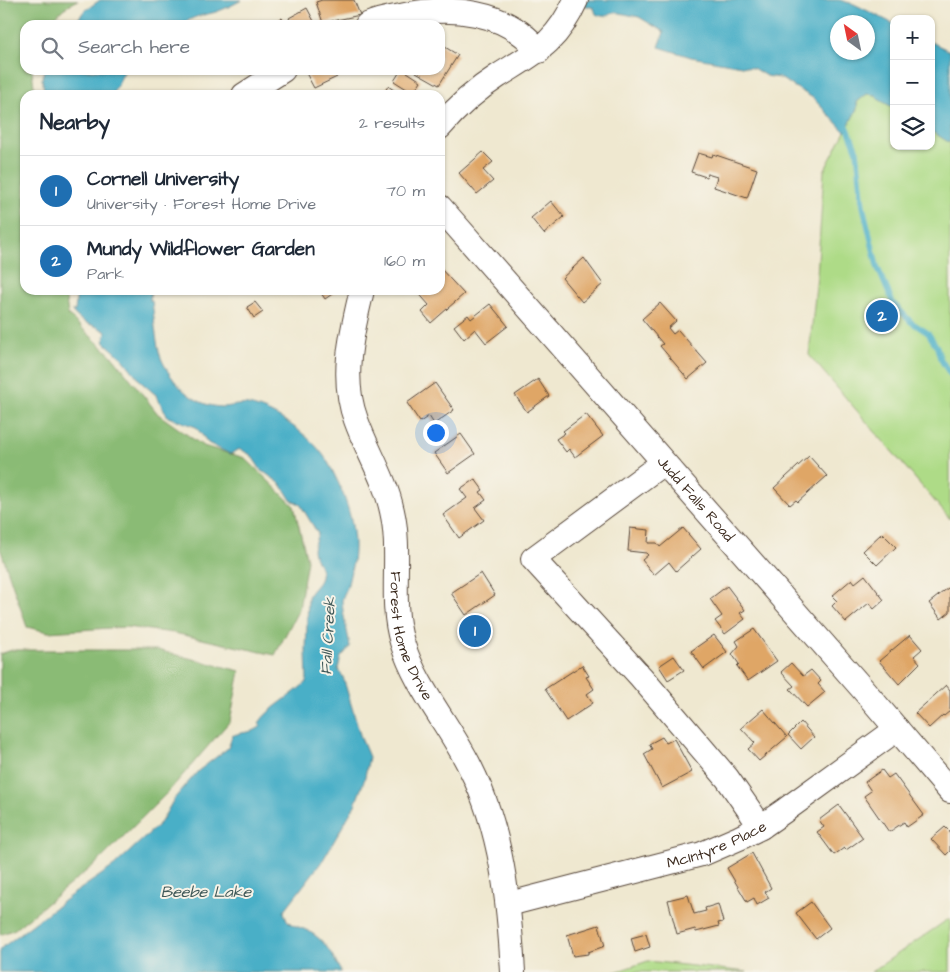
<!DOCTYPE html>
<meta charset="utf-8">
<style>
:root{--surface:#fff;--page:#f2f2f3;--text:#1f2937;--muted:#747a83;--line:#e0e1e3;--accent:#1f6fb2}
body{margin:0;font-family:"Architects Daughter",sans-serif;background:var(--page);color:var(--text)}
.controls{position:absolute;right:15px;top:15px;display:grid;overflow:hidden;border-radius:10px;box-shadow:0 1px 4px #0004}
.controls button{width:45px;height:45px;display:grid;place-items:center;padding:0;border:0;border-bottom:1px solid var(--line);background:var(--surface);color:var(--text);font:25px sans-serif}
.compass{position:absolute;left:830px;top:15px;width:45px;height:45px;border-radius:50%;background:var(--surface);box-shadow:0 1px 4px #0004;rotate:327deg}
.you{position:absolute;left:435px;top:432px;width:18px;height:18px;margin:-12px;border:4px solid #fff;border-radius:50%;background:#1a73e8;box-shadow:0 0 0 8px #1a73e833}
.badge{display:grid;place-items:center;width:32px;height:32px;border-radius:50%;background:var(--accent);color:#fff;font-size:16px;font-weight:700}
.pin{position:absolute;translate:-50% -50%;border:2px solid #fff;box-shadow:0 1px 5px #0006}
.list{margin:0;padding:0;list-style:none}
h2{display:flex;justify-content:space-between;align-items:center;height:65px;margin:0;padding:0 20px;font-size:21px}
h2 small{font-size:16px;font-weight:400;color:var(--muted)}
.list li{display:grid;grid-template-columns:32px 1fr auto;gap:15px;align-items:center;box-sizing:border-box;height:70px;padding:0 20px;border-top:1px solid var(--line)}
.list b{display:block;font-size:19px;white-space:nowrap}
.list p{margin:0;font-size:16px;white-space:nowrap;color:var(--muted)}
.list em{font-size:16px;font-style:normal;color:var(--muted)}
.icon{flex:none;width:28px;height:28px;fill:none;stroke:currentColor;stroke-width:2;stroke-linecap:round;stroke-linejoin:round}
.map{position:relative;flex:none;width:950px;height:972px;overflow:hidden}
.search{position:absolute;background:var(--surface);box-shadow:0 1px 4px #0004;left:20px;top:20px;width:425px;height:55px;display:flex;align-items:center;gap:12px;box-sizing:border-box;padding:0 18px;border-radius:15px;color:var(--muted);font-size:19px}
.panel{position:absolute;background:var(--surface);box-shadow:0 1px 4px #0004;left:20px;top:90px;width:425px;height:205px;border-radius:15px}
.map>svg:first-child{display:block}
.green{fill:#aedb87;stroke:#748252}
.forest{fill:#8abb74;stroke:#627249}
.water{fill:#48afc7;stroke:#426c72;fill-rule:evenodd}
.lines{fill:none;stroke-linecap:round;stroke-linejoin:round}
.stream{stroke:#48afc7;stroke-width:5.5}
.building{fill:#dfa666}
.minor-casing{stroke:#564639;stroke-width:26}
.minor{stroke:#fff;stroke-width:24}
.labels{text-anchor:middle;stroke-width:4;stroke-linejoin:round;paint-order:stroke}
.street-label{font-size:15px;fill:#3b2a1e;stroke:#f7f3e8}
.water-label{font-size:16px;font-style:italic;fill:#405959;stroke:#f7f3e8}
</style>
<div class="map">
<svg width="950" height="972" viewBox="0 0 950 972">
<rect width="100%" height="100%" fill="#f7f3e8"/>
<filter id="ink" filterUnits="userSpaceOnUse"><feTurbulence type="fractalNoise" baseFrequency=".02" numOctaves="2"/><feDisplacementMap in="SourceGraphic" scale="10" xChannelSelector="R" yChannelSelector="G"/><feConvolveMatrix kernelMatrix="1 2 1 2 8 2 1 2 1" color-interpolation-filters="sRGB"/></filter>
<filter id="wash" filterUnits="userSpaceOnUse"><feTurbulence type="fractalNoise" baseFrequency=".0096" numOctaves="4" result="noise"/><feDisplacementMap in="SourceGraphic" scale="20" xChannelSelector="R" yChannelSelector="G"/><feGaussianBlur stdDeviation="1.12" result="paint"/><feColorMatrix in="noise" values="0 0 0 0 0 0 0 0 0 0 0 0 0 0 0 0 0 1.4 0 .05"/><feComposite in="paint" operator="in"/></filter>
<g filter="url(#wash)">
<rect width="100%" height="100%" fill="#efe8d0"/>
<path class="green" d="M867 94 876 95 878 99 894 108V146H931V131L950 143V519L809 355 817 276 824 171 857 109V102Z
M950 918V972H871Z
M648 961 747 972H615Z"/>
<path class="forest" d="M0 0H78L63 9 48 25H25V70H32L35 95H25V290H65L68 315 114 358 158 414 203 446 245 458 294 506 307 560 299 609 275 655 174 633 126 627 48 632 27 627 0 548Z
M12 650H157L240 671 230 721 168 792 100 860 15 929 0 935V654Z"/>
<path class="water" d="M100 0H242C234 4 225 9 216 12 202 16 194 15 182 25H74L84 11Z
M567 0H839L854 4 894 24V108L878 99 876 95 867 94 857 102V109L845 132 813 98 780 78 766 76 753 68 691 57 659 47 664 32 639 17 615 12C608 16 604 18 596 14L594 8ZM838 22H868V52H838Z
M931 42 950 51V143L931 131Z
M44 70H125L112 95H45L42 79Z
M77 290H151L150 301H152C154 316 156 345 161 358 172 383 193 406 222 407 231 407 240 403 248 405 277 411 315 438 329 464 345 493 358 529 353 562 351 569 350 577 348 584 347 590 342 596 342 602 343 617 348 632 350 647L341 657 338 669 343 677 361 738 369 757 364 781 355 805 323 860 284 911C286 927 298 925 310 932 327 942 332 955 341 972H0V949L70 896 114 866 142 840 161 822 174 799 198 771 228 748 232 736C241 731 253 734 261 726L259 723C268 708 294 695 307 681L306 651 308 597C311 589 319 585 321 577 323 567 314 559 313 550 313 545 316 539 318 534L300 504 291 500 281 484 261 470 251 455 240 449 230 454 208 443 196 427 168 417 156 395 142 383 123 359 104 342 106 332C92 322 84 327 72 311H75Z"/>
<g class="lines">
<path class="stream" d="M845 121 857 151 863 206 877 266 893 303 911 322 928 333 937 347 940 358 950 374"/>
</g>
<g id="blocks">
<path class="building" d="M322 0H354L360 15 323 23 316 2Z
M307 8 316 25H292L289 18Z
M282 18 285 25H268Z
M440 44 458 55 439 85 416 72 417 70H440Z
M312 70H333L337 77 314 88 306 73Z
M401 70H404L421 81 413 93 394 81Z
M388 86 401 95H383Z
M483 152 493 162 483 170 493 181 477 194 459 173Z
M698 153 712 157 713 154 757 169 747 198 714 187 717 177 707 174 706 177 691 172Z
M551 201 564 217 544 234 531 218Z
M584 258 603 284 582 302 562 278Z
M440 268 464 294 431 323 422 312 429 305 416 290H440Z
M319 290H338L325 299Z
M255 302 263 312 254 318 247 307Z
M660 303 676 321 668 328 673 334 678 330 707 363 688 379 660 346 663 344 642 319Z
M490 304 508 326 486 343 475 329 464 339 454 326 468 315 471 319Z
M538 379 549 396 527 412 515 395Z
M435 383 454 410 434 424 429 416 420 422 407 403Z
M586 414 603 436 575 457 569 449 566 452 556 439 565 433 563 431Z
M461 434 475 454 448 473 434 453Z
M809 456 827 476 798 502 796 500 790 505 774 488Z
M475 479 483 490 480 492 486 500 475 508 484 520 459 538 443 515 467 498 460 489Z
M630 528 649 530 648 543H657L660 547 683 528 701 549 676 571 669 562 654 575 642 560 648 555 646 553 628 551Z
M882 533 896 547 877 565 863 551Z
M481 573 495 595 466 615 451 593Z
M865 575 884 600 874 609 869 603 846 622 832 606 837 601 832 596 852 579 855 583Z
M727 586 745 610 740 613 745 619 725 634 715 621 722 616 710 599Z
M948 588 950 590V612L941 619 929 603Z
M754 629 777 661 748 681 737 666 739 664 732 654 739 646 736 641Z
M714 635 727 652 704 669 691 651Z
M910 635 922 649 914 656 920 663 899 684 879 661Z
M674 656 684 670 668 680 659 666Z
M791 663 803 676 811 670 821 681 818 684 825 692 807 707 790 689 794 686 781 672Z
M582 665 589 676 586 677 594 689 587 694 593 703 566 721 545 689Z
M946 685 950 690V711L944 716 943 715 929 728 915 713Z
M763 709 787 737 759 761 748 749 755 743 741 728Z
M801 722 814 737 801 749 788 735Z
M662 737 666 743 674 739 692 772 662 788 644 754 652 749 649 744Z
M882 770 888 778 894 774 924 815 907 827 904 822 889 832 864 796 871 791 865 782Z
M839 805 863 838 846 850 844 848 834 855 817 832 824 827 819 820Z
M945 827 950 832V851L946 855 931 839Z
M752 853 771 888 765 892 769 898 757 905 754 898 747 902 727 868Z
M688 895 694 914 706 911 705 908 718 904 723 922 718 923 719 926 696 932 695 929 677 934 668 900Z
M811 902 830 928 816 939 796 913Z
M599 925 605 946 588 952V954L573 956 567 935Z
M646 934 650 947 635 952 631 938Z"/>
</g>
</g>
<g filter="url(#ink)">
<use href="#blocks" fill-opacity="0" stroke="#564639" stroke-width="1"/>
<g class="lines">
<g class="minor-casing">
<g id="minor">
<path d="M367 25C378 20 389 18 401 16 449 5 507 10 539 51"/>
<path d="M244 95 283 70"/>
<path d="M440 127C457 107 476 90 498 76 536 52 556 44 576 0"/>
<path id="s1" d="M440 207 861 687 950 791"/>
<path id="s2" d="M362 290C352 332 340 377 356 420 367 451 385 478 392 511 402 554 389 600 402 642 416 688 449 724 470 767 502 830 509 902 513 972"/>
<path d="M663 463 533 559 641 677 727 778 761 827"/>
<path id="s3" d="M509 904 702 854 739 838 761 827 784 811 897 729"/>
</g>
</g>
<use href="#minor" class="minor"/>
</g>
</g>
<g class="labels">
<g class="street-label">
<text dy="5" stroke="none"><textPath href="#s1" startOffset="388">Judd Falls Road</textPath></text>
<text dy="5" stroke="none"><textPath href="#s2" startOffset="358">Forest Home Drive</textPath></text>
<text dy="5" stroke="none"><textPath href="#s3" startOffset="216">McIntyre Place</textPath></text>
</g>
<g class="water-label">
<text transform="translate(327 636) rotate(-87)" y="6">Fall Creek</text>
<text x="206" y="897">Beebe Lake</text>
</g>
</g>
</svg>
<div class="controls">
<button>+</button>
<button>−</button>
<button><svg class="icon" aria-label="layers" viewBox="0 0 24 24"><path d="M12 4l9 5-9 5-9-5zM3 14l9 5 9-5"/></svg></button>
</div>
<svg class="compass" viewBox="-18 -18 36 36"><path d="M0-13l5 13h-10z" fill="#e53935"/><path d="M0 13l5-13h-10z" fill="#747a83"/></svg>
<div class="you"></div>
<div class="pin badge" style="left:475px;top:631px">1</div>
<div class="pin badge" style="left:882px;top:316px">2</div>
<div class="search"><svg class="icon" aria-label="search" viewBox="0 0 24 24"><circle cx="10" cy="10" r="6"/><path d="M15 15l6 6"/></svg>Search here</div>
<section class="panel">
<h2>Nearby<small>2 results</small></h2>
<ul class="list">
<li><span class="badge">1</span><div><b>Cornell University</b><p>University · Forest Home Drive</p></div><em>70 m</em></li>
<li><span class="badge">2</span><div><b>Mundy Wildflower Garden</b><p>Park</p></div><em>160 m</em></li>
</ul>
</section>
</div>
